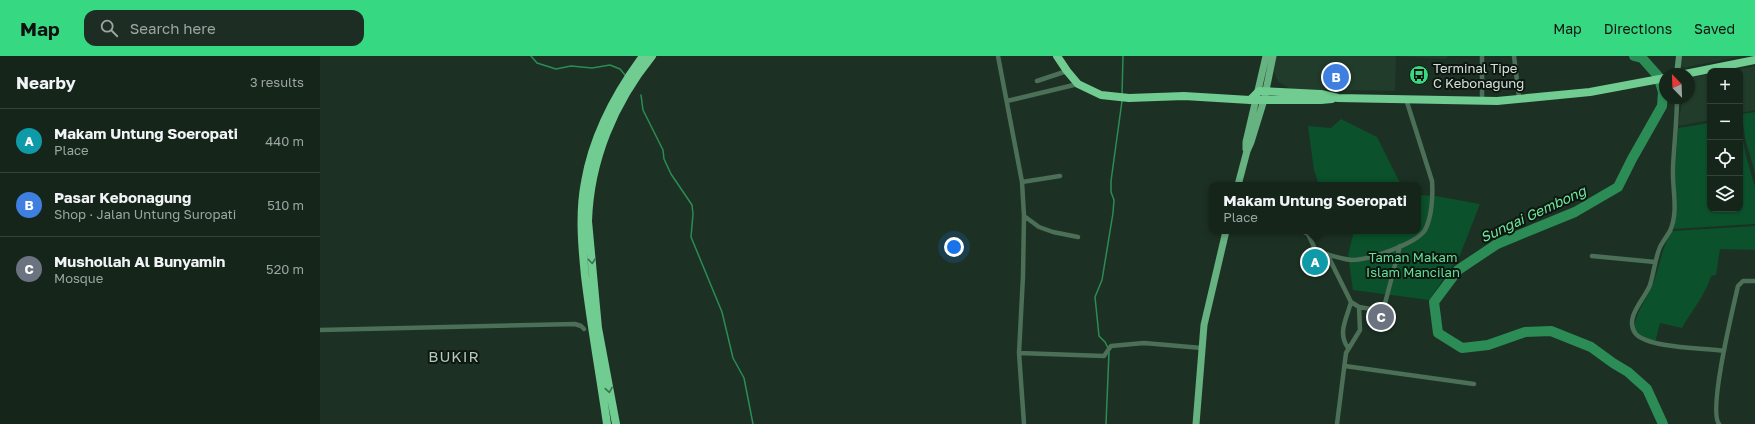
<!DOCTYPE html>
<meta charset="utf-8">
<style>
:root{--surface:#15251a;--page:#1e2d23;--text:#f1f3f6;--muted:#9da5a2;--line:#344239;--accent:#36d881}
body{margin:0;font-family:"Golos Text",sans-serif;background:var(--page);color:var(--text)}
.controls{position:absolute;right:12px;top:12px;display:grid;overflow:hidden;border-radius:8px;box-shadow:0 1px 3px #0004}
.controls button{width:36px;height:36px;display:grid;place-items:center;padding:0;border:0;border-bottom:1px solid var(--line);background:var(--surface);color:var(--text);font:20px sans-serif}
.compass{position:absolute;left:1339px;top:12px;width:36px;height:36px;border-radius:50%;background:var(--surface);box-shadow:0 1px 3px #0004;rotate:337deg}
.you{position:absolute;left:634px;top:191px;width:14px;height:14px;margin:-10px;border:3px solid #fff;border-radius:50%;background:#1a73e8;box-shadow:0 0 0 6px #1a73e833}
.badge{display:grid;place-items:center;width:26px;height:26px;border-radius:50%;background:var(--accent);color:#fff;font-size:13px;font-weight:700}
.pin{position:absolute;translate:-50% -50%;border:2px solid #fff;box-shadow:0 1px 4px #0006}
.popup{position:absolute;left:889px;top:126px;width:212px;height:52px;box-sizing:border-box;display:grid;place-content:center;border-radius:8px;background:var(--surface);filter:drop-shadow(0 1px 3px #0005);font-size:13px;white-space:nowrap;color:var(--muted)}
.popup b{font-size:15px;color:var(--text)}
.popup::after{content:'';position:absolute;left:50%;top:100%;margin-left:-8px;border:8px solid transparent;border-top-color:var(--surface)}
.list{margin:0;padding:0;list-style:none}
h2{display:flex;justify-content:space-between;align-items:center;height:52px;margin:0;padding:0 16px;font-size:17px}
h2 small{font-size:13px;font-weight:400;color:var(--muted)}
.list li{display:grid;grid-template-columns:26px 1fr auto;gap:12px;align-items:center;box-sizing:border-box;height:64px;padding:0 16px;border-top:1px solid var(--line)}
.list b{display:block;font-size:15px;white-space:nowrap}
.list p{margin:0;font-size:13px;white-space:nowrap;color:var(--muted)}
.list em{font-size:13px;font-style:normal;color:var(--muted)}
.icon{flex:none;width:22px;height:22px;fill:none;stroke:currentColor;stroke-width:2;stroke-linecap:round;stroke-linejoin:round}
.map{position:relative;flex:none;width:1435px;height:368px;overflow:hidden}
header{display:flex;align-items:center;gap:24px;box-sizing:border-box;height:56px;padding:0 20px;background:var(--accent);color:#111}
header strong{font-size:19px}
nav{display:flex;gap:22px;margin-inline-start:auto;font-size:14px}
.search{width:280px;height:36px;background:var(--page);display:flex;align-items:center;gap:10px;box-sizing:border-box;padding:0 14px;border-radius:12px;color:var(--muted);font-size:15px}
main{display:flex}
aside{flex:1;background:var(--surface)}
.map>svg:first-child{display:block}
.built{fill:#213c2b}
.green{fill:#0a512c}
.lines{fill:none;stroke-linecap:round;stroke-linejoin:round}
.stream{stroke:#2b8c55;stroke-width:1.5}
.river{stroke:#2b8c55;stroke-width:10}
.street{stroke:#4c6f57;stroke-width:4.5}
.secondary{stroke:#5b956f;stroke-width:6}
.primary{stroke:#67b281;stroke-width:7}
.highway{stroke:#70cc91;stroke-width:8}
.oneway{stroke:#3e7150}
.labels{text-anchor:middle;stroke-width:4;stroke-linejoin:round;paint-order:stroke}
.poi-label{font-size:13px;fill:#d4e1d8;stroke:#0d1610;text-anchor:start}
.park-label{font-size:13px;fill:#65df95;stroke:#0d1610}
.water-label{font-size:14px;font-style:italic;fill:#70e99e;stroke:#0d1610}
.quarter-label{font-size:15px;letter-spacing:1px;fill:#b2ccba;stroke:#0d1610}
</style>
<header>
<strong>Map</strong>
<div class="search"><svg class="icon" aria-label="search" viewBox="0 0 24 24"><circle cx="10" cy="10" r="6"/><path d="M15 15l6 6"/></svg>Search here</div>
<nav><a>Map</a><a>Directions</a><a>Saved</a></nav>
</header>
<main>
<aside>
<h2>Nearby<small>3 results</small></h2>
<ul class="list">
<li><span class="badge" style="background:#0f9aa8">A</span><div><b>Makam Untung Soeropati</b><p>Place</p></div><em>440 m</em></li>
<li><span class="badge" style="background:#3f7fe0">B</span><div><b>Pasar Kebonagung</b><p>Shop · Jalan Untung Suropati</p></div><em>510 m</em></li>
<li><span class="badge" style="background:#6b7280">C</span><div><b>Mushollah Al Bunyamin</b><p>Mosque</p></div><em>520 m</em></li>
</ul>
</aside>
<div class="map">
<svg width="1435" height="368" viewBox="0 0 1435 368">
<rect width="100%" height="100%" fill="#1c3123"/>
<path class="built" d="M956 0H1129L1125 3 1076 0 1075 35 971 33 958 26 954 16Z
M1360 0H1423L1362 12 1360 6Z
M1435 10V54L1420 57V15H1408Z
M1390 18V64L1358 70 1363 42H1369V22Z"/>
<path class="green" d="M1435 56V117L1425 82 1422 61V58Z
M1021 63 1057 81 1081 129H999L994 114 988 70 1011 72Z
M1390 67V153H1420V69L1426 100 1435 131V168L1353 173 1357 154 1355 117 1358 72Z
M1098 139 1116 140 1160 148 1140 199 1109 244 1033 234 1028 199 1034 175H1098Z
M1435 170V194L1400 193 1396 219 1391 220C1385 240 1372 254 1362 272L1340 267 1335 287 1322 281 1314 272C1316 256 1325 246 1331 232 1340 213 1340 194 1352 175Z"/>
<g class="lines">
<path class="stream" d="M211 0 217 7 236 13 251 10 272 12 290 9 300 13 305 19
M321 39 323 54 343 94 344 103 351 118 372 149 373 158 371 181 402 256 413 302 424 322 433 368
M802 39 803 0
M788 292 785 286 779 280 775 241 782 224 793 157 794 144 791 136V125L802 45
M786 368 789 296"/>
<path class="river" d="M1314 0 1322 2 1338 20 1343 36 1342 50 1312 103 1298 131 1255 156 1177 188 1138 214 1114 246 1118 277 1142 292 1168 289 1205 276 1231 275 1271 291 1293 307 1308 316 1327 333 1343 368"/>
<path class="street" d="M678 0 702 126 740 120
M1194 0 1199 42
M717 25 747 15
M1357 42C1357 65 1354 88 1353 112 1352 133 1359 155 1350 175 1347 180 1343 185 1340 191 1335 203 1334 216 1330 229 1325 243 1303 262 1316 278 1328 292 1385 292 1404 295
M1162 44V0
M687 45 758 28
M702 126 704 160 719 171 733 176 758 181
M704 160 703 220 699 297 704 368
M982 175 988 178 996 195C1007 198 1020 203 1032 204 1048 204 1096 188 1105 174 1112 161 1113 139 1112 125L1086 43
M1007 198 1031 246C1027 262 1017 277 1028 292
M1272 200 1335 206
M1031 246 1039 251 1063 255 1080 190
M0 274 255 268 261 270 264 273
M699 297 784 300 791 290 824 287 882 292
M1025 310 1154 328
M1017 368 1026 297 1040 274 1039 251
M1399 368C1388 354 1413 252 1418 230L1423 225H1435"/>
<path class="secondary" d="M1357 18 1359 0"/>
<path class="primary" d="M926 93V86L946 0
M918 129 927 95 931 86 944 44 953 0
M876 368 884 269 906 175"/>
<path class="highway" d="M737 0 747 15 758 28 781 39 809 42 864 40 930 44H1001L1012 43
M1365 18 1435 4
M930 44 939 35 1001 38 1018 42 1177 45 1270 36 1345 22
M287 368C280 319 271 270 265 220 262 190 259 157 265 126 273 79 295 38 323 0
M296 368 278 272 268 165C270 104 294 47 332 0"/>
</g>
<defs><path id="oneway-chevron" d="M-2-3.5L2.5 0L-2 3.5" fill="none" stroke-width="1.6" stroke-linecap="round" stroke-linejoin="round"/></defs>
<g class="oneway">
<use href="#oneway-chevron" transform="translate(272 205) rotate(84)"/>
<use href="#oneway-chevron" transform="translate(289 334) rotate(80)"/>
</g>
<defs>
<g id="bus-disc" transform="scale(1)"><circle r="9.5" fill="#36d881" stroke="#0d1610"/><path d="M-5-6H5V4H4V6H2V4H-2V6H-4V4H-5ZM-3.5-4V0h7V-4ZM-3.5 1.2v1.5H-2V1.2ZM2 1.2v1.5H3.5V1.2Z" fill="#111"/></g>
</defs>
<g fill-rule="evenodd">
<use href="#bus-disc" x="1099" y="19"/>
</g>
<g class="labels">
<g class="poi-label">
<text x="1113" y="17">Terminal Tipe<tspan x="1113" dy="15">C Kebonagung</tspan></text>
</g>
<g class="park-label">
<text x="1093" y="206">Taman Makam<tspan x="1093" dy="15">Islam Mancilan</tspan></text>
</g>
<g class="water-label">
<text transform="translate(1213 158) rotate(-25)" y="5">Sungai Gembong</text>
</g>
<g class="quarter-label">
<text x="134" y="306">BUKIR</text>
</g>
</g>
</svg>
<div class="controls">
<button>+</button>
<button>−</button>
<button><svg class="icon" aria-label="locate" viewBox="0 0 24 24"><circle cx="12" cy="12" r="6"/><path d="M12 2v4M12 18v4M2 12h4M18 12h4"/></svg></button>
<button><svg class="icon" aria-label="layers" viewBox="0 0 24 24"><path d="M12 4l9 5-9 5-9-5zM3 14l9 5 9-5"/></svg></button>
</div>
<svg class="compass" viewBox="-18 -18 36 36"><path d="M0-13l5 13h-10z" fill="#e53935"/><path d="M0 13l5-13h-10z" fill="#9da5a2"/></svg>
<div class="you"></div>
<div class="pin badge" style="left:995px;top:206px;background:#0f9aa8">A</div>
<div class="popup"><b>Makam Untung Soeropati</b>Place</div>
<div class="pin badge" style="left:1016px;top:21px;background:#3f7fe0">B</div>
<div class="pin badge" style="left:1061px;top:261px;background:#6b7280">C</div>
</div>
</main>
